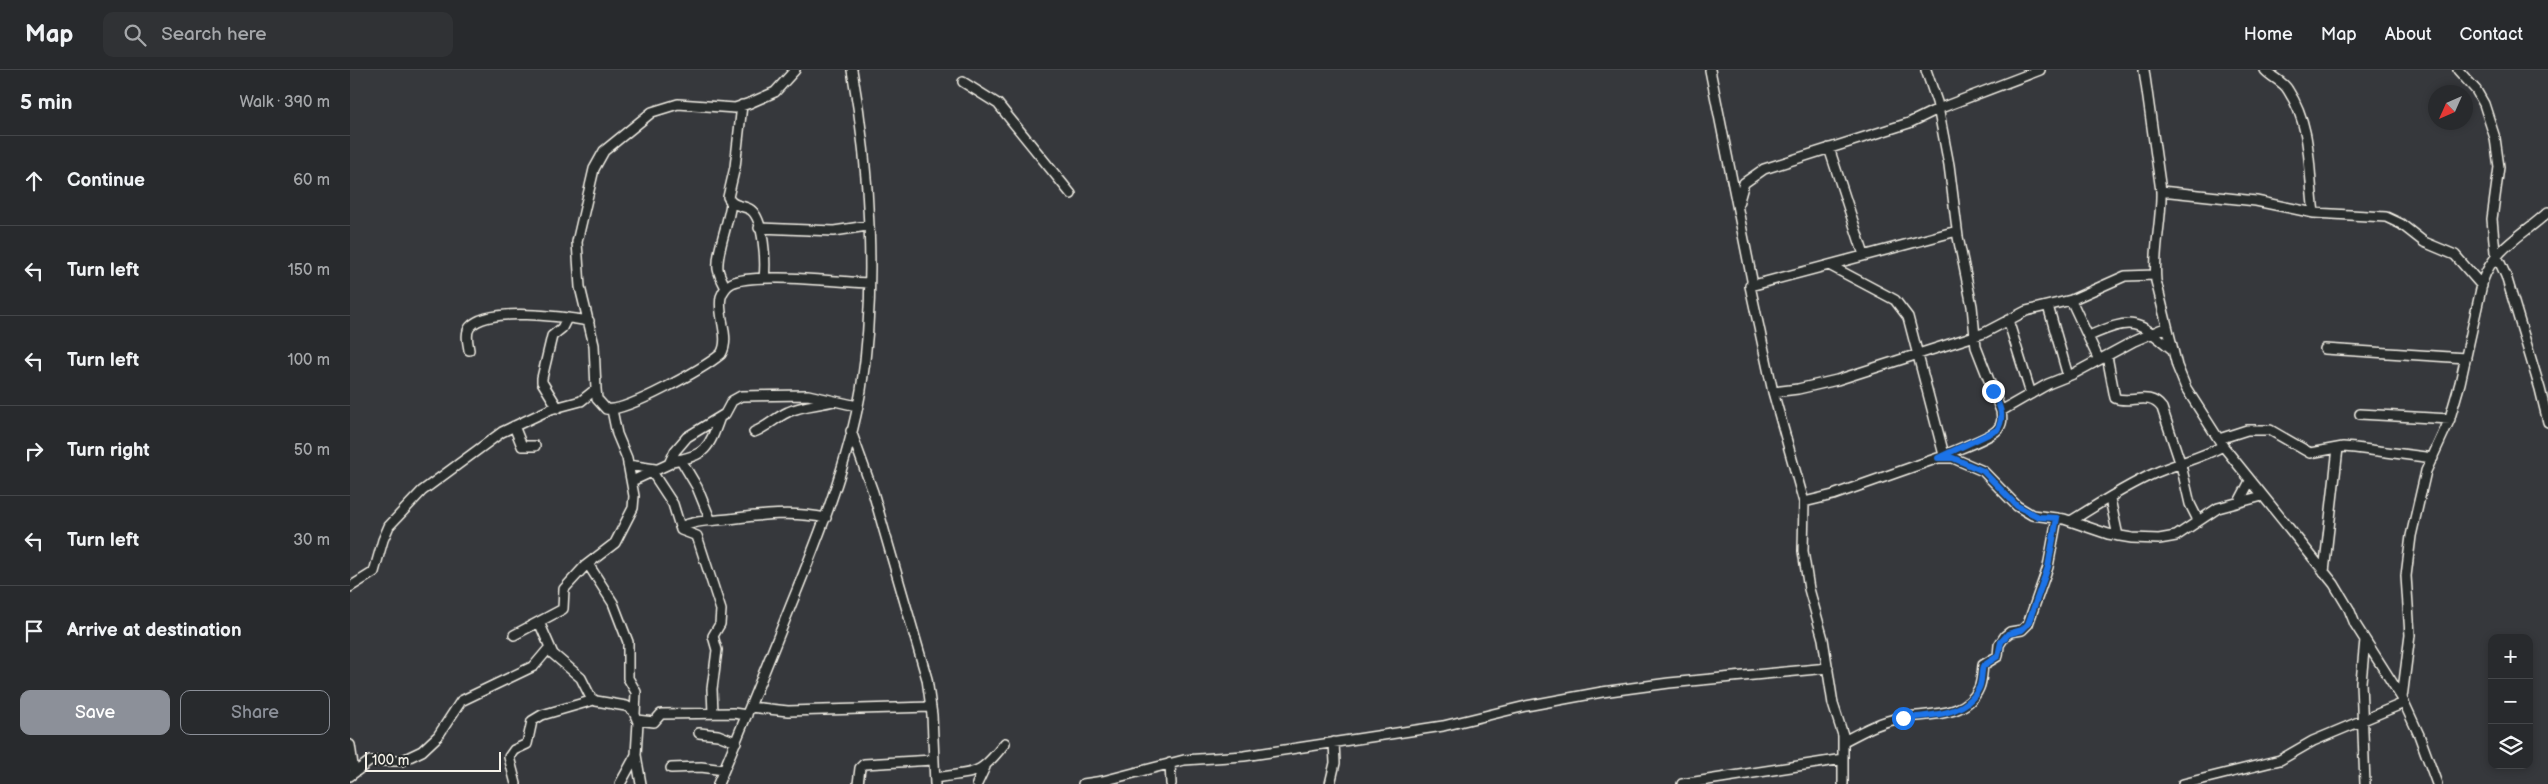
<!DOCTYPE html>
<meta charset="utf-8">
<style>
:root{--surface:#282a2d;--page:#303235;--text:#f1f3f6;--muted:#a5a7aa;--line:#444649;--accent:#8c9099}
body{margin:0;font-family:"Balsamiq Sans",sans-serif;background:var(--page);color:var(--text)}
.controls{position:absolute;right:15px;bottom:15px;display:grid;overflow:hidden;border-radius:10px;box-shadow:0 2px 8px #0003}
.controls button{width:45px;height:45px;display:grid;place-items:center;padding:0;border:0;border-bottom:1px solid var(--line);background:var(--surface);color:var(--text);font:25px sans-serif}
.compass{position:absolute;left:2078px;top:15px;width:45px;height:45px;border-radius:50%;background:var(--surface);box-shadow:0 2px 8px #0003;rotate:225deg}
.scale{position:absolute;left:15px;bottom:12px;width:136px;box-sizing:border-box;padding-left:5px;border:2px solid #f4f1e8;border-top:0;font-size:14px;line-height:18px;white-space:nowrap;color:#f4f1e8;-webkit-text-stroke:4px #2a2d2e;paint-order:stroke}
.stop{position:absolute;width:15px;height:15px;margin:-11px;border:4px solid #1a73e8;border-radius:50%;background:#fff}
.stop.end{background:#1a73e8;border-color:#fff;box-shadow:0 1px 5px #0008}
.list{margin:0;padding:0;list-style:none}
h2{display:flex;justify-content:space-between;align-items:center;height:65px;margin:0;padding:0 20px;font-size:21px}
h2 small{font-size:16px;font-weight:400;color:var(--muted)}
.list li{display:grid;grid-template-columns:32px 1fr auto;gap:15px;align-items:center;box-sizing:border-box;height:90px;padding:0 20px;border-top:1px solid var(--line)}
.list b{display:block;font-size:19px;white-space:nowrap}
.list em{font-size:16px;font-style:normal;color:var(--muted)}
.actions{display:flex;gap:10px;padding:15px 20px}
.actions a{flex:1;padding:11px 0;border:1px solid var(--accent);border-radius:10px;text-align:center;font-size:18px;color:var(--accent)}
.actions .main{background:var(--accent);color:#fff}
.icon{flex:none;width:28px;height:28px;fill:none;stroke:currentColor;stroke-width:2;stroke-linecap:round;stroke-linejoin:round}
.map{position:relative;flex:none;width:2198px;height:714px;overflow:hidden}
header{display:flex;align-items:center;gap:30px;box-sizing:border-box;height:70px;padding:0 25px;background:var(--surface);border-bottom:1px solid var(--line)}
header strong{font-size:24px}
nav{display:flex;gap:28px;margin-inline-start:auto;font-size:18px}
.search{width:350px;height:45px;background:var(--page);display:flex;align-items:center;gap:12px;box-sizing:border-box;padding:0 18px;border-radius:10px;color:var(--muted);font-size:19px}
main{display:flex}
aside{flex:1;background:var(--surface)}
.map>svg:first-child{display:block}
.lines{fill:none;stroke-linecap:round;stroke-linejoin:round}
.minor-casing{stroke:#f4f1e8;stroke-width:12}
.minor{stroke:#2a2d2e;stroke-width:9}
.route{stroke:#1a73e8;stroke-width:6}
</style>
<header>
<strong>Map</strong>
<div class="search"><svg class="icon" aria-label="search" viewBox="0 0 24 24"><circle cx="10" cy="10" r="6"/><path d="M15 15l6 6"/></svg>Search here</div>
<nav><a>Home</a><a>Map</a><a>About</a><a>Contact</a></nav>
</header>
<main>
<aside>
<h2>5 min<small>Walk · 390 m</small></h2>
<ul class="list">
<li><svg class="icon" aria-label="ahead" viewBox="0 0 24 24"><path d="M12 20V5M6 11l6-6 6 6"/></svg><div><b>Continue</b></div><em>60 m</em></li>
<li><svg class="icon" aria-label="left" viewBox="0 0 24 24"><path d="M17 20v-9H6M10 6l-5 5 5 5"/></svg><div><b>Turn left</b></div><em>150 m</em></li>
<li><svg class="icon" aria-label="left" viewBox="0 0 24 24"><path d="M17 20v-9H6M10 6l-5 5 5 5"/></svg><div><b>Turn left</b></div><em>100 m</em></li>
<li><svg class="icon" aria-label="right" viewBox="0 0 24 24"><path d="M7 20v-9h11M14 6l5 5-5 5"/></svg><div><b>Turn right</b></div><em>50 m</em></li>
<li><svg class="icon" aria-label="left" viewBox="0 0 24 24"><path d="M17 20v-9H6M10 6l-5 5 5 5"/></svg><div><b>Turn left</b></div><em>30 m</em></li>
<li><svg class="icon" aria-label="arrive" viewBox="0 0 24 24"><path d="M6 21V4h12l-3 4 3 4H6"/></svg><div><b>Arrive at destination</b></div></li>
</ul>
<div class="actions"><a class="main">Save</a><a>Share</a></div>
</aside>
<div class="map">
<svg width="2198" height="714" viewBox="0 0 2198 714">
<rect width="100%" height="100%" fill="#36383c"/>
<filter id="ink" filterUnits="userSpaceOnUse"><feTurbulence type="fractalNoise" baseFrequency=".02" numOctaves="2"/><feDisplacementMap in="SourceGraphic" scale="10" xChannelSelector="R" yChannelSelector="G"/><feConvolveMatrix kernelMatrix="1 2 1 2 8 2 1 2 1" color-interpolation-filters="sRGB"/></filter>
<g filter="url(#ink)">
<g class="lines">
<g class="minor-casing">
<path id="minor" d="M445 0 425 22 400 33 385 38 328 34 302 42 254 81 244 99 227 172 230 217 244 275 246 319 247 329 256 339C275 343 354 298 371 284 381 268 367 245 371 227 373 221 376 216 382 213 404 202 490 212 519 213
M1360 0 1403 215
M1576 0 1587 32 1599 95 1608 167 1622 236 1626 277 1651 341C1652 348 1653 354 1647 360 1640 368 1605 380 1592 386
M1794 0 1811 121C1812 151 1803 180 1806 211L1827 296 1836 318 1873 376 1984 514 1999 539 2005 554 2052 628 2069 665 2087 714
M1915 0C1922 8 1933 11 1938 20 1963 58 1958 101 1964 143
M2108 0 2126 20 2134 34 2145 68 2149 97 2142 149 2145 182 2156 206 2190 319 2198 352
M613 12 648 34 721 124
M392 35 385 97 378 127C383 138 393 134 401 140 414 150 416 192 414 208
M1479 78 1514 185
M1811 121 1906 131 1964 143 2036 147 2051 154 2074 172 2105 185 2132 216
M1388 134 1394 113 1414 99 1559 53 1588 39 1690 0
M409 158 484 161 517 156
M1479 195 1545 230 1558 247 1594 385
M376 218C373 212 369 205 368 199 366 182 379 152 381 133
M1721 230 1749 290
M1698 236 1718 306
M1658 250 1681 324
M1739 266C1783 247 1787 250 1823 280
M1975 279 2116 288
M119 280C118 273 115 263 120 257 138 236 214 247 239 251
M1757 286 1765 328C1780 335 1799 320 1812 338L1831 395 1840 434 1848 450
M1423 322 1448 319 1487 310 1634 263 1676 241 1721 230 1775 206 1805 205
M208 338 192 312V308L202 266 212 258 217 248
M1651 341 1698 314 1723 304 1784 271 1817 257
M2010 344 2100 349
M164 356 172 376H185
M501 361 523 422 577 609 582 645 585 714
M404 362C417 357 425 348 438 342 452 335 469 335 484 331
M1869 369 1897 360H1920L1960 383 1993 377 2005 378 2083 388
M331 390 347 417 360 449
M322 391C356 386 359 378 370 347
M278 395 305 399
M302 402 323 434 331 460 347 466 371 540 370 554 363 566 367 580 362 619 363 643
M282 411 319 394 325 381 337 367 375 344 382 331 391 326 458 325 507 336
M1760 429 1768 466
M1890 430 1900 411
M1454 432 1483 425 1588 388H1603L1633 401 1667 436 1682 445 1714 449 1758 464 1782 468 1809 469 1826 466 1868 438 1912 426
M1721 451C1748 434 1776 416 1805 403 1828 393 1851 388 1873 376
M330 457C347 450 361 451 379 449 411 445 443 441 476 448
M238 494 263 533 278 572V608L286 622 285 644
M1974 502 1988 378
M0 517 24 502 33 470 39 456 72 421 152 362 201 339 231 331 246 319
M189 552 203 584 231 608 241 628 246 631 276 636 283 640 288 652 286 685 291 714
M164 565 213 539 214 519 235 496 265 473 283 438 284 426 277 388 267 364 262 340
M2052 628 2060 565 2056 506 2061 466 2076 401 2099 351 2110 313 2133 210C2143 179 2176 163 2198 142
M400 637 438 641 581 637
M287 650 304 652 311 644 383 643 397 645
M349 663 368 665 386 672
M1494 671C1513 661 1529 652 1550 648 1576 643 1616 649 1629 618 1632 611 1632 603 1633 595L1648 586 1649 575 1655 566 1660 562 1672 560 1678 554 1698 497 1707 448
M0 675 4 702
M820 693 821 714
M321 698 351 697 374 700
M0 706 20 691H51L72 681 88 666 111 631 184 596 200 577
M585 708C626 701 628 708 655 673
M166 714 159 687 164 680 177 674 182 651 192 645 244 630
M270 714 286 685
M368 714C393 655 417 595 441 535 469 466 498 394 511 320 527 220 520 100 502 0
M508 714 510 698 514 694 583 690
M627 714 635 697
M733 714 753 711 834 690 894 686 1093 656 1176 636 1252 622 1319 613 1478 598
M980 714 985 693 984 672
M1332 714 1493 689
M1493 714V665L1483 634 1473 569 1459 519 1453 481 1454 432 1423 322 1400 216 1607 161
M1833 714 1930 690 1963 671 2054 633
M2015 714 2011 612 2015 570"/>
</g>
<use href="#minor" class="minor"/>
</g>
</g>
<g class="lines" filter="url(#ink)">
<path class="route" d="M1553 648C1578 646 1616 646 1629 618 1632 612 1631 603 1633 596L1648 586 1651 572 1658 564 1672 560 1678 554 1698 497 1707 448 1689 447 1667 436 1633 401 1603 388H1588L1647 360C1656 346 1649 335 1643 321"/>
</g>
</svg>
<div class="controls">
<button>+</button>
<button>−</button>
<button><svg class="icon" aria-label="layers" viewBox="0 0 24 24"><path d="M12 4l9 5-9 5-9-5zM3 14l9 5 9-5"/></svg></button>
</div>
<svg class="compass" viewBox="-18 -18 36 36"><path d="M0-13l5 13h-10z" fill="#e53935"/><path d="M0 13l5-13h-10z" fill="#a5a7aa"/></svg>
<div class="scale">100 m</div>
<div class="stop" style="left:1553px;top:648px"></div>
<div class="stop end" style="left:1643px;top:321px"></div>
</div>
</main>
